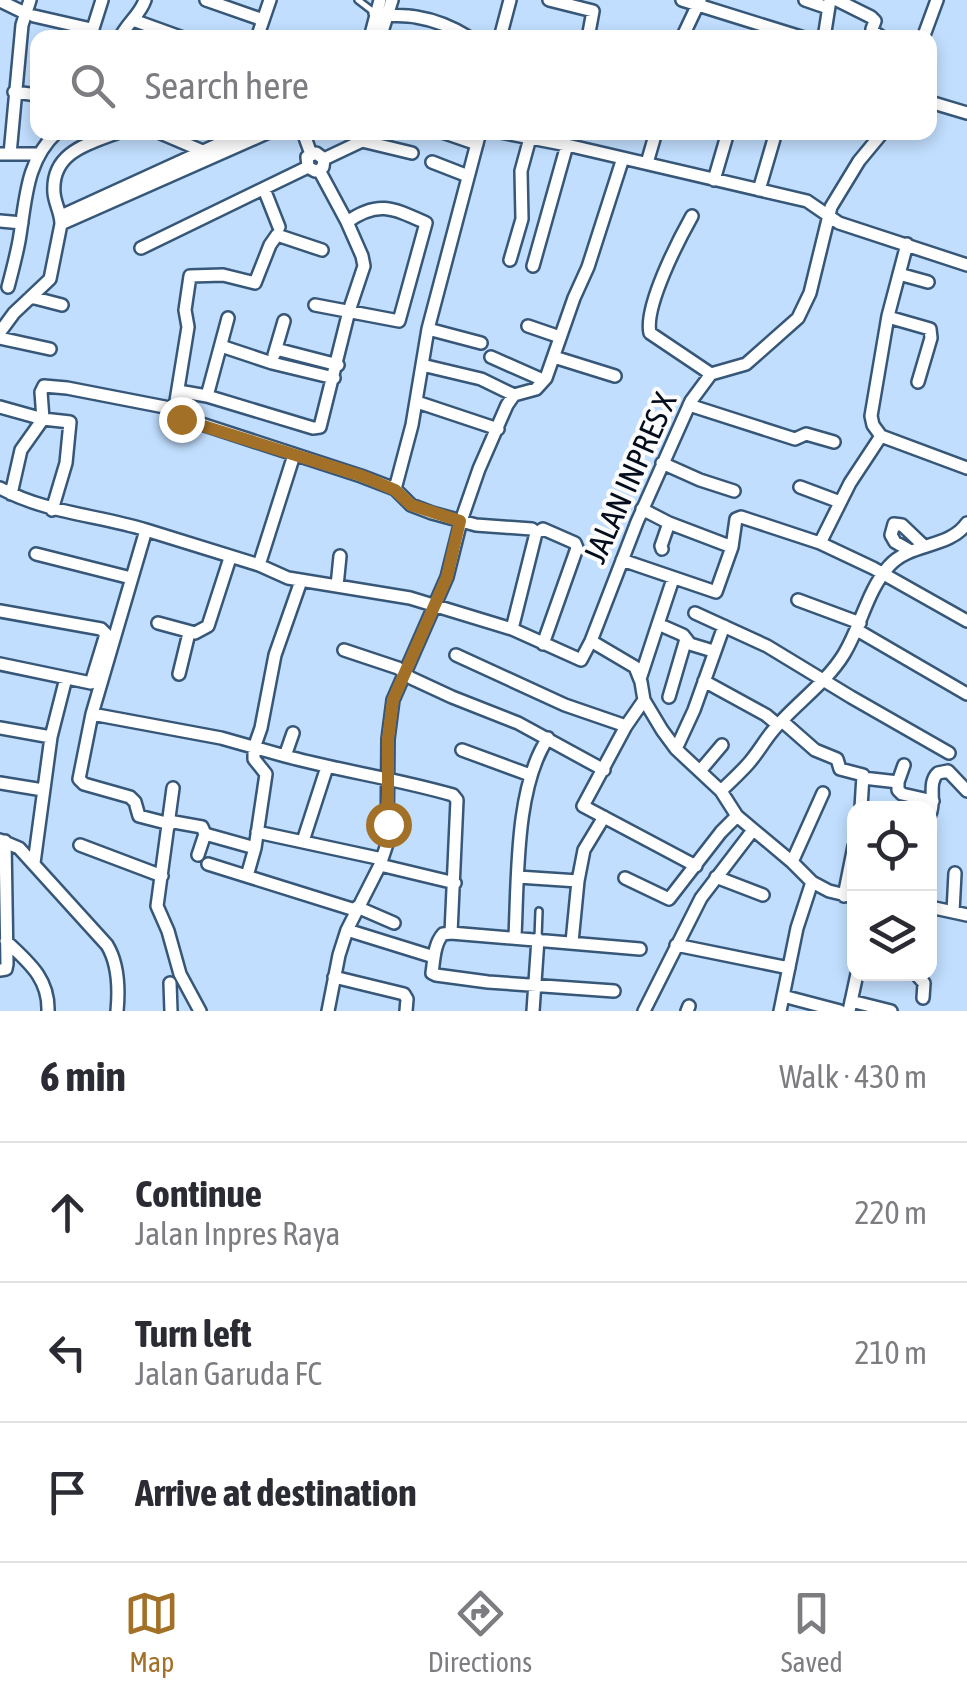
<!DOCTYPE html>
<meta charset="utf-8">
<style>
:root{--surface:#fff;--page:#f7f7f7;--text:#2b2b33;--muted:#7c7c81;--line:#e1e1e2;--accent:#a37028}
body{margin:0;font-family:"Asap Condensed",sans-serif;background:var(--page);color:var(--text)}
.controls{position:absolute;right:30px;bottom:30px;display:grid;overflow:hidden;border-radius:20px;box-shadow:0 5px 15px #0003}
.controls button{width:90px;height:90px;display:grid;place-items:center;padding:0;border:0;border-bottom:2px solid var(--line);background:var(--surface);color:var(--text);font:50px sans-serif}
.stop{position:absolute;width:30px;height:30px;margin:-22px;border:8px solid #a37028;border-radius:50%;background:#fff}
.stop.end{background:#a37028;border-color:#fff;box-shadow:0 2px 10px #0008}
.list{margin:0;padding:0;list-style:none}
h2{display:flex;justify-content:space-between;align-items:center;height:130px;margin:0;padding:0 40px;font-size:42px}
h2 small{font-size:32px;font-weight:400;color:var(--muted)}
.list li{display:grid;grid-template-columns:65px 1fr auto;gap:30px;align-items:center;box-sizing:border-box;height:140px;padding:0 40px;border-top:2px solid var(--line)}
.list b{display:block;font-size:38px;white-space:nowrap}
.list p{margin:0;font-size:32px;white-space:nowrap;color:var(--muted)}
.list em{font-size:32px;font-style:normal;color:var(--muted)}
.icon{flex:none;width:55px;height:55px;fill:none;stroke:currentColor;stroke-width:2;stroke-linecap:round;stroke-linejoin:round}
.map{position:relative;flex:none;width:967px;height:1011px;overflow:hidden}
.search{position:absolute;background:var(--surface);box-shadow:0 5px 15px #0003;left:30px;right:30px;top:30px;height:110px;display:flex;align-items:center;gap:25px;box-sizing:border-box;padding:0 35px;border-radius:20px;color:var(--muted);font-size:38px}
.sheet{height:550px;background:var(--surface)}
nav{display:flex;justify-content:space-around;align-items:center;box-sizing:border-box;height:140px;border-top:2px solid var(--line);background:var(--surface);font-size:28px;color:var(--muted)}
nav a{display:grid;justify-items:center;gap:5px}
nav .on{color:var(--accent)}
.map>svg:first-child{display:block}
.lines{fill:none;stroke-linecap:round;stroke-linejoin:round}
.lane-casing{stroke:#375779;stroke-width:10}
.street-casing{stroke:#375779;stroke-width:16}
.lane{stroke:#fff;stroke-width:5}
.street{stroke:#fff;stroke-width:11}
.route{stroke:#a37028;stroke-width:12}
.labels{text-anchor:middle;stroke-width:8;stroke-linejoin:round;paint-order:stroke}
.street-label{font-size:32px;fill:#030d1b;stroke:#fcfcfc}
</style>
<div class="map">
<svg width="967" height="1011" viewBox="0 0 967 1011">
<rect width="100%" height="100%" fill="#c1defe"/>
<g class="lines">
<g class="lane-casing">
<path id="lane" d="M358 0 375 13
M538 938 539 911"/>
</g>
<g class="street-casing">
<path id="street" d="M206 0 263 20
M549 0 593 11 588 38
M682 0 804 38
M805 0 828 8
M837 0 871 17 875 21 872 29 874 32 883 38
M0 1 25 13
M375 13C389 17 402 14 416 17 435 20 454 28 470 38
M34 16 91 29
M133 20 183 38
M90 38 102 0
M120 38C127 23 140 15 145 0
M257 38 270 0
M370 38 380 0
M380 38 392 0
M500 38 510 0
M682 38 700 0
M824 38 830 0
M923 38 937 0
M14 92 38 95
M930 102 967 113
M158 132 205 152
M303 132 311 154
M442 132 477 144
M500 132 567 145 807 201 839 223 967 265
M0 154H38
M10 154 22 25 30 0
M324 159 362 141 412 153
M432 162 468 176
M647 163 656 132
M714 180 728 132
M264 189 279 227
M759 190 776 132
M61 216 245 132
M692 216C678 241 644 307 650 333L711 374
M0 221 22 223
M61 224 269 132
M907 244 888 316 871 416 873 425 881 436 967 468
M141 248 308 167
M322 250 277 235 270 245 255 283 223 275 190 276 185 310 188 327 175 407 177 416 361 476 395 489 411 505 432 513 476 525 532 529 536 533 543 529 575 543 577 548 543 644
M510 260 522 219 521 171 530 138
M533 266 567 145
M899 274 928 282
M8 287C12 272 16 257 19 241 26 201 25 162 57 132
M31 297 62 305
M315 305 399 321 426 223C393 208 378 200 347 222
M888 317 930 329 931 338 918 382
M228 318 207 396 313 428 320 427 349 311 364 266 362 256 347 222 319 170 323 167 324 159 316 153 307 157 308 167 315 171 319 170
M528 326 560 337
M428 329 481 343
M0 332 14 313 50 279 61 224C61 213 55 204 54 193 51 152 88 144 119 132
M0 338 50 349
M221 346 272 363 334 378
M276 349 338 365
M274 355 284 321
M491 357 543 380
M554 357 615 376
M422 365 481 379 514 395
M184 392 207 396
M417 402 498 429
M689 405 795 439 806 434 834 442
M0 407 43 419 70 422 66 463 52 510
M662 463 700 480 734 491
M800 487 840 502
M0 488C46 513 97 515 146 530
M395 489 412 425 428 329 480 132
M11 494 21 450 43 419 41 392 44 386 67 388 175 409
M642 509 669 523 732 547
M820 543 850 483 881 436
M662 549 661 546 669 523
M909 550 895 542 891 535 894 524 902 525 924 546
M36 554 131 578
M622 560 716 592 732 547 736 519 741 517 820 543 873 568 967 621
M259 565 294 455
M673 579 658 624 683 635 690 644 713 651
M337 586 340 556
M798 600 860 623
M0 611 101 629 106 634 91 683 0 664
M695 613 767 646 851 697 949 753
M158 623 195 633 208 626 230 558
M512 629 536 533
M857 630 967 694
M591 641 635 667 641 682 644 700 662 730 676 749 721 791 737 816 792 862 812 882 829 891 854 897
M344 650 398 668 411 678 452 697 518 723 604 770
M456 655 565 705 626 726
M179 674 189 633
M640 679 658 624
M704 681 766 715 778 725
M669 697 686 639
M644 700 626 726 583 806 696 866
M92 714 221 738 285 756
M782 721 815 750 837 759 840 769 863 775 861 808
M0 728 51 737
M293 733 285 756C341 771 398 779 453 795L457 800 451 933
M676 749 694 710 724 626
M462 750 530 775
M700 771 722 745
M863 778 898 782V790L902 794 933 801
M898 782 904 765
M0 783 43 790
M173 788 157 906 168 931 180 974 200 1011
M721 791C730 782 740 773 748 764 757 754 763 743 771 733 793 705 825 685 844 654 861 626 867 591 889 566 910 542 949 549 967 523
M930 814C936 800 927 783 938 773L948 771 967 791
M257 832 382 859
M0 840 19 848 107 945C118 963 119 990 117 1011
M303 841 327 767
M80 845 162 876
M255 848 205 834 202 827 174 822 170 824 139 816 135 802 130 797 84 784 79 779 92 714 146 530 259 565 288 578 410 598 512 629 581 660 591 641 637 522 691 401 711 374 746 364 798 318 810 293 831 207 859 161 883 132
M198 855 205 834
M792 862 823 793
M34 863 51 737 66 678
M208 864 355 910
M380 865 455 883
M247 876 255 848 266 774 254 759V748L261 728 275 655 301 581
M518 877 578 881
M716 877 763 895
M625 878 669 899 721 832 737 816
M844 896 854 846
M357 907 394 923
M930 907 967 915
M953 912 955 873
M347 930 434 957
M515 936C518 878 515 787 548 738
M6 941C28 962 49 978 48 1011
M572 942 578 881 584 850 604 817
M676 945 789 968
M0 970 6 969 7 964 5 841
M916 974 924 983 923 998
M334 977 404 994 407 999 406 1011
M170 983 171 1011
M614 991 488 982 436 975 432 973C434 960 434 944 443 934L451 933 640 949
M783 996 840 1011
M851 1001 891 1011
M328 1011 339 955 347 930 380 865 387 844 388 739 393 700 447 577 461 521 479 469 507 405 514 395 536 389 546 378 574 298 588 267 623 158
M533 1011 538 939
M644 1011 701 898 753 830
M687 1011 689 1006
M780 1011 797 928 812 882
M849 1011 857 974"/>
</g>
<use href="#lane" class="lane"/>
<use href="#street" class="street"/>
</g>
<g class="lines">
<path class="route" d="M181 419 362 476 395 490 411 505 460 521 447 577 393 700 388 739V824"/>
</g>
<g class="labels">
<g class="street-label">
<text transform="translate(630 478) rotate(-66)" y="11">JALAN INPRES X</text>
</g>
</g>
</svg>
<div class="controls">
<button><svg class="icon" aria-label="locate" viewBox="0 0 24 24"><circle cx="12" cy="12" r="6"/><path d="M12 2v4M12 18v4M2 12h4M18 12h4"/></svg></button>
<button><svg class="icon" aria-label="layers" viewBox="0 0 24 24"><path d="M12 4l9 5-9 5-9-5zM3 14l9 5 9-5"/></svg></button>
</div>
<div class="stop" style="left:388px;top:824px"></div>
<div class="stop end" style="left:181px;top:419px"></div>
<div class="search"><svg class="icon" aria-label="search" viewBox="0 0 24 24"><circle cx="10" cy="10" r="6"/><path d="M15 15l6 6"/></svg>Search here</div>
</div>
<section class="sheet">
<h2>6 min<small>Walk · 430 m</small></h2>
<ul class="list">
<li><svg class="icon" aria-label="ahead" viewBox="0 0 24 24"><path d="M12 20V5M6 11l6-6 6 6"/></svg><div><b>Continue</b><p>Jalan Inpres Raya</p></div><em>220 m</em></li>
<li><svg class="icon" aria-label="left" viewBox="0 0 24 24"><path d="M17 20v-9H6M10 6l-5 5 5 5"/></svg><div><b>Turn left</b><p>Jalan Garuda FC</p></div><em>210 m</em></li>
<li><svg class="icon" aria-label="arrive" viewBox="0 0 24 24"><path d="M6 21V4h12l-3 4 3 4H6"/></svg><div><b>Arrive at destination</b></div></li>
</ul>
</section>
<nav>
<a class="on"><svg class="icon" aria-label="map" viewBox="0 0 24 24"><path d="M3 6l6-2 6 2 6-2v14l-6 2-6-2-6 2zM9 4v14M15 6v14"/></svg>Map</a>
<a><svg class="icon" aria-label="directions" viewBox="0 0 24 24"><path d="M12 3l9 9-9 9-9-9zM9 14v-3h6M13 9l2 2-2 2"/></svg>Directions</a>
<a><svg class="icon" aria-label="saved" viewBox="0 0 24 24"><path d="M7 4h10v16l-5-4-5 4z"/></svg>Saved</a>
</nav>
